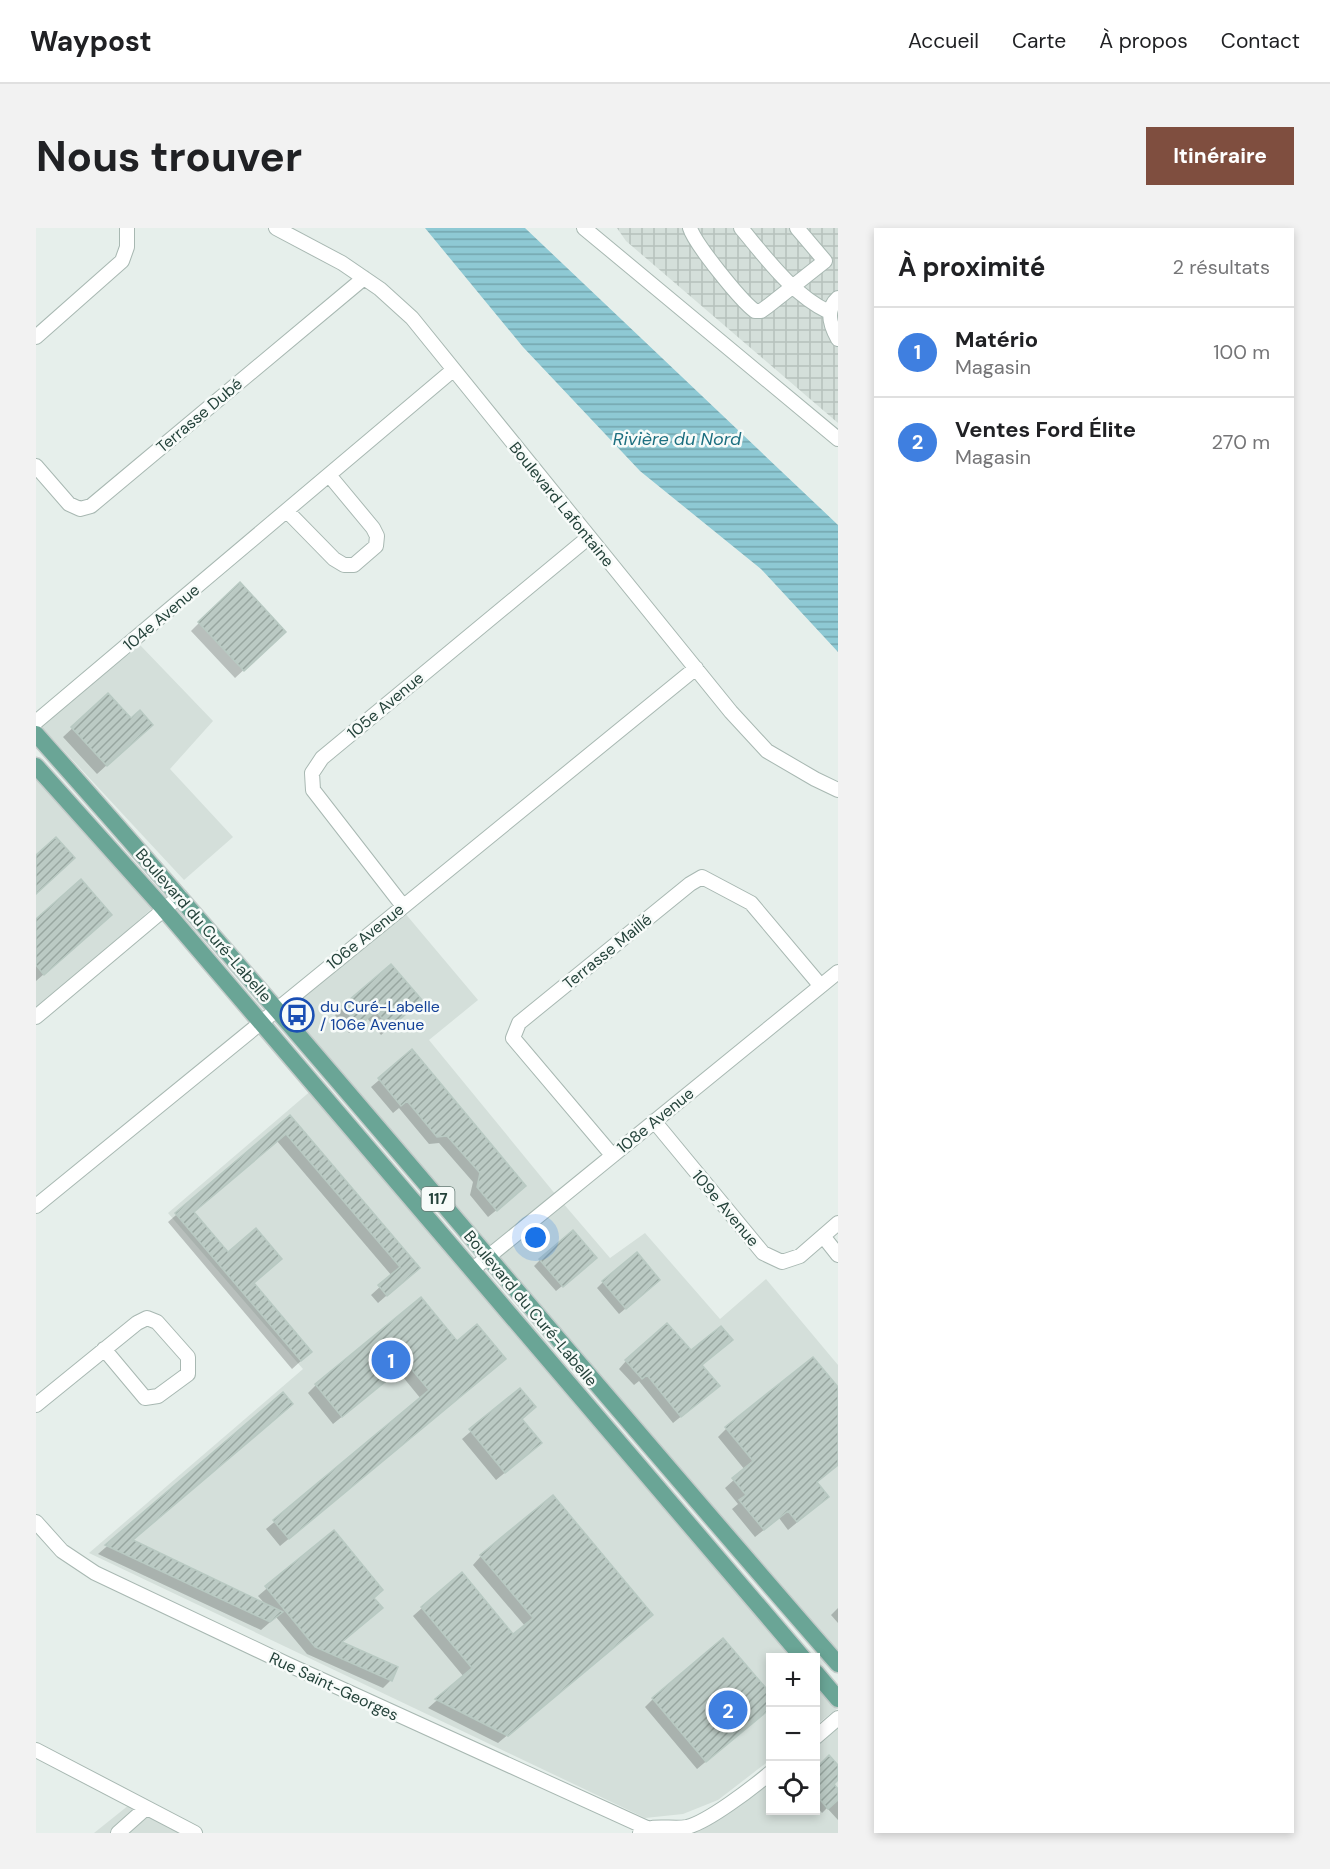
<!DOCTYPE html>
<html lang="fr">
<meta charset="utf-8">
<style>
:root{--surface:#fff;--page:#f2f2f2;--text:#202124;--muted:#757577;--line:#e0e0e0;--accent:#7f4e3f}
body{margin:0;font-family:"DM Sans",sans-serif;background:var(--page);color:var(--text)}
.controls{position:absolute;right:18px;bottom:18px;display:grid;overflow:hidden;border-radius:0px;box-shadow:0 3px 9px #0003}
.controls button{width:54px;height:54px;display:grid;place-items:center;padding:0;border:0;border-bottom:2px solid var(--line);background:var(--surface);color:var(--text);font:30px sans-serif}
.you{position:absolute;left:500px;top:1010px;width:21px;height:21px;margin:-15px;border:4px solid #fff;border-radius:50%;background:#1a73e8;box-shadow:0 0 0 9px #1a73e833}
.badge{display:grid;place-items:center;width:39px;height:39px;border-radius:50%;background:var(--accent);color:#fff;font-size:20px;font-weight:700}
.pin{position:absolute;translate:-50% -50%;border:3px solid #fff;box-shadow:0 2px 6px #0006}
.list{margin:0;padding:0;list-style:none}
h2{display:flex;justify-content:space-between;align-items:center;height:78px;margin:0;padding:0 24px;font-size:26px}
h2 small{font-size:20px;font-weight:400;color:var(--muted)}
.list li{display:grid;grid-template-columns:39px 1fr auto;gap:18px;align-items:center;box-sizing:border-box;height:90px;padding:0 24px;border-top:2px solid var(--line)}
.list b{display:block;font-size:22px;white-space:nowrap}
.list p{margin:0;font-size:20px;white-space:nowrap;color:var(--muted)}
.list em{font-size:20px;font-style:normal;color:var(--muted)}
.icon{flex:none;width:33px;height:33px;fill:none;stroke:currentColor;stroke-width:2;stroke-linecap:round;stroke-linejoin:round}
.map{position:relative;flex:none;width:802px;height:1605px;overflow:hidden;border-radius:0px}
header{display:flex;align-items:center;gap:36px;box-sizing:border-box;height:84px;padding:0 30px;background:var(--surface);border-bottom:2px solid var(--line)}
header strong{font-size:28px}
nav{display:flex;gap:33px;margin-inline-start:auto;font-size:21px}
.intro{display:flex;align-items:center;justify-content:space-between;box-sizing:border-box;height:144px;padding:0 36px}
h1{margin:0;font-size:42px}
.button{padding:15px 27px;border-radius:0px;background:var(--accent);color:#fff;font-size:21px;font-weight:700}
main{display:flex;gap:36px;padding:0 36px}
aside{flex:1;background:var(--surface);border-radius:0px;box-shadow:0 3px 9px #0003}
.map>svg:first-child{display:block}
.built{fill:#d4dfda}
.industrial{fill:url(#industrial-grid)}
.water{fill:url(#water-rules)}
.shadow{fill:#0003}
.building{fill:url(#building-hatch);stroke:#b8c9c2;stroke-width:1.5}
.lines{fill:none;stroke-linecap:round;stroke-linejoin:round}
.minor-casing{stroke:#a8b8b2;stroke-width:16}
.major-casing{stroke:#c2cac8;stroke-width:19}
.minor{stroke:#fff;stroke-width:14}
.major{stroke:#6aa596;stroke-width:16}
.labels{text-anchor:middle;stroke-width:5;stroke-linejoin:round;paint-order:stroke}
.shield{fill:#f7fbf9;stroke:#637a73;stroke-width:1.5}
.shield-label{font-size:15px;font-weight:bold;fill:#24423a}
.street-label{font-size:16px;fill:#24423a;stroke:#f7fbf9}
.transit-label{font-size:16px;fill:#164399;stroke:#f7fbf9;text-anchor:start}
.water-label{font-size:18px;font-style:italic;fill:#1c6f80;stroke:#f7fbf9}
</style>
<header>
<strong>Waypost</strong>
<nav><a>Accueil</a><a>Carte</a><a>À propos</a><a>Contact</a></nav>
</header>
<div class="intro"><h1>Nous trouver</h1><a class="button">Itinéraire</a></div>
<main>
<div class="map">
<svg width="802" height="1605" viewBox="0 0 802 1605">
<defs>
<pattern id="industrial-grid" width="8" height="8" patternUnits="userSpaceOnUse" patternTransform="scale(1.5)"><rect width="8" height="8" fill="#d4dfda"/><path d="M0 4h8M4 0v8" fill="none" stroke="#b6c1bc"/></pattern>
<pattern id="water-rules" width="6" height="5" patternUnits="userSpaceOnUse" patternTransform="scale(1.5)"><rect width="6" height="5" fill="#8ec9d4"/><path d="M0 2.5h6" fill="none" stroke="#74a5ad"/></pattern>
<pattern id="building-hatch" width="6" height="6" patternUnits="userSpaceOnUse" patternTransform="scale(1.5)"><rect width="6" height="6" fill="#bbcac4"/><path d="M-1 1l2-2M0 6l6-6M5 7l2-2" fill="none" stroke="#98a6a0"/></pattern>
</defs>
<rect width="100%" height="100%" fill="#e6efeb"/>
<path class="built" d="M104 417 177 493 134 541 197 609 148 652 5 498Z
M0 541 121 676 0 783Z
M368 684 442 772 393 812 520 967 574 1030 609 1005 684 1091 730 1051 802 1137V1432L252 781Z
M277 861 763 1429 734 1430V1532L682 1572 647 1586 609 1590 53 1325 267 1141 132 985Z
M780 1449 802 1476V1480L780 1497Z
M802 1489V1605H656L734 1542V1582H780V1507Z
M98 1573 159 1605H58Z"/>
<path class="industrial" d="M581 0H802V195L590 13Z"/>
<path class="water" d="M389 0H489L802 297V424L725 341 604 243 487 119Z"/>
<path class="shadow" d="M163 395 240 412 199 450 155 403Z
M72 467 106 505 61 546 27 509Z
M0 693 66 695 0 753Z
M355 738 375 781 345 807 331 790 313 805 299 787Z
M376 824 480 966 452 989 434 967 437 954 403 915 393 916 363 880 357 885 335 859Z
M254 889 373 1048 342 1075 335 1067 356 1048 241 913 156 985 216 1056 266 1132 256 1141 132 994Z
M504 1032 553 1036 520 1063 498 1038Z
M567 1054 616 1058 583 1086 561 1060Z
M421 1115 459 1139 244 1318 230 1301 385 1171 362 1143 297 1196 272 1165 280 1157Z
M655 1124 665 1137 674 1165 637 1195 603 1153 598 1157 583 1141 590 1133Z
M483 1162 485 1191 495 1223 460 1252 426 1211Z
M802 1162V1237L780 1255 782 1277 752 1302 743 1290 719 1309 696 1281 702 1276 689 1260 709 1242 682 1209 690 1201Z
M246 1167 95 1313 231 1378 222 1368 297 1304 337 1370 305 1415 355 1452 347 1460 271 1426 240 1389 225 1402 62 1326Z
M445 1328 606 1395 462 1515 392 1480 428 1449 377 1388 386 1380 477 1408 489 1398 437 1337Z
M802 1380V1395L795 1387Z
M617 1471 731 1482 661 1541 609 1479Z
M793 1530 802 1539V1551L796 1557 802 1563V1592L791 1580 786 1585 780 1578V1542Z"/>
<path class="building" d="M204 354 250 404 208 443 162 394Z
M72 465 95 490 104 482 117 497 71 538 35 499Z
M20 609 39 630 0 666V627Z
M45 651 76 687 8 747 0 737V691Z
M355 736 386 772 354 800 340 783 323 798 306 778Z
M376 821 490 958 461 983 441 959 444 945 411 908 401 909 371 873 365 878 342 850Z
M254 887 384 1040 351 1068 342 1057 364 1039 250 906 158 984 192 1024 220 1000 246 1031 218 1055 276 1124 265 1133 139 985Z
M537 1002 561 1030 527 1059 503 1031Z
M601 1024 624 1052 590 1081 566 1053Z
M385 1069 421 1113 441 1096 470 1131 253 1311 237 1292 393 1162 371 1136 306 1189 279 1156Z
M631 1095 655 1122 685 1098 697 1112 666 1137 684 1158 645 1189 611 1147 606 1151 589 1132Z
M777 1129 802 1159V1237L781 1254 793 1269 761 1294 752 1283 728 1302 703 1272 710 1267 696 1250 717 1233 689 1199Z
M484 1160 500 1179 486 1191 506 1215 469 1245 433 1201Z
M247 1164 257 1176 97 1312 247 1384 234 1394 69 1317Z
M517 1267 617 1387 472 1508 399 1471 436 1440 385 1379 426 1344 477 1406 497 1390 444 1327Z
M298 1302 347 1362 338 1370 347 1380 306 1414 362 1439 356 1453 279 1419 229 1358Z
M687 1410 735 1466V1480L670 1534 616 1470Z
M793 1527 802 1537V1552L798 1556 802 1561V1572L792 1581 780 1567V1540Z"/>
<g class="lines">
<g class="minor-casing">
<path id="minor" d="M240 0 306 35 344 61 376 90 695 484 731 523 779 551 802 562
M548 0 802 211
M654 0C659 16 705 73 719 83H725L732 78 789 33 761 0
M705 0C730 30 757 67 793 84
M802 70C789 82 794 97 802 111
M0 109 86 33 91 19V0
M0 238 33 276 44 281 55 278 328 50
M251 283 298 331 308 337H318L340 318 341 308 337 300 293 247
M0 494 417 142
M367 678 277 562 276 545 286 530 553 309
M0 789 144 668
M618 893 727 1025 746 1034 764 1028 802 995
M576 927 477 810 483 795 654 656 666 649 715 675 784 757
M0 978 660 440
M787 1008 802 1027
M436 1042 802 744
M0 1177 101 1095 111 1090 121 1094 152 1129V1146L122 1168 109 1170 68 1121
M0 1294 26 1323 59 1345 251 1436 611 1600
M780 1509 802 1490
M0 1522 159 1605
M82 1605 110 1580
M604 1605C617 1595 635 1602 651 1599 672 1594 716 1560 734 1545"/>
</g>
<g class="major-casing">
<path id="major" d="M0 506C272 812 533 1128 802 1436
M0 538 128 681 767 1430
M780 1445 802 1471"/>
</g>
<use href="#minor" class="minor"/>
<use href="#major" class="major"/>
</g>
<defs>
<g id="bus-ring" transform="scale(1.725)"><circle r="9.5" fill="#f7fbf9" stroke="#1a4fb4" stroke-width="1.5"/><path d="M-5-6H5V4H4V6H2V4H-2V6H-4V4H-5ZM-3.5-4V0h7V-4ZM-3.5 1.2v1.5H-2V1.2ZM2 1.2v1.5H3.5V1.2Z" fill="#1a4fb4"/></g>
</defs>
<g fill-rule="evenodd">
<use href="#bus-ring" x="261" y="787"/>
</g>
<g class="labels">
<rect class="shield" x="385.5" y="959" width="33" height="24" rx="4.5"/>
<g class="shield-label">
<text x="402" y="976">117</text>
</g>
<g class="street-label">
<text transform="translate(163 187) rotate(-40)" y="6">Terrasse Dubé</text>
<text transform="translate(526 276) rotate(51)" y="6">Boulevard Lafontaine</text>
<text transform="translate(125 389) rotate(-40)" y="6">104e Avenue</text>
<text transform="translate(349 477) rotate(-40)" y="6">105e Avenue</text>
<text transform="translate(168 697) rotate(49)" y="6">Boulevard du Curé-Labelle</text>
<text transform="translate(329 708) rotate(-39)" y="6">106e Avenue</text>
<text transform="translate(571 723) rotate(-39)" y="6">Terrasse Maillé</text>
<text transform="translate(619 892) rotate(-39)" y="6">108e Avenue</text>
<text transform="translate(690 980) rotate(50)" y="6">109e Avenue</text>
<text transform="translate(495 1080) rotate(50)" y="6">Boulevard du Curé-Labelle</text>
<text transform="translate(298 1458) rotate(25)" y="6">Rue Saint-Georges</text>
</g>
<g class="transit-label">
<text x="284" y="784">du Curé-Labelle<tspan x="284" dy="18">/ 106e Avenue</tspan></text>
</g>
<g class="water-label">
<text x="641" y="217">Rivière du Nord</text>
</g>
</g>
</svg>
<div class="controls">
<button>+</button>
<button>−</button>
<button><svg class="icon" aria-label="locate" viewBox="0 0 24 24"><circle cx="12" cy="12" r="6"/><path d="M12 2v4M12 18v4M2 12h4M18 12h4"/></svg></button>
</div>
<div class="you"></div>
<div class="pin badge" style="left:355px;top:1132px;background:#3f7fe0">1</div>
<div class="pin badge" style="left:692px;top:1482px;background:#3f7fe0">2</div>
</div>
<aside>
<h2>À proximité<small>2 résultats</small></h2>
<ul class="list">
<li><span class="badge" style="background:#3f7fe0">1</span><div><b>Matério</b><p>Magasin</p></div><em>100 m</em></li>
<li><span class="badge" style="background:#3f7fe0">2</span><div><b>Ventes Ford Élite</b><p>Magasin</p></div><em>270 m</em></li>
</ul>
</aside>
</main>
